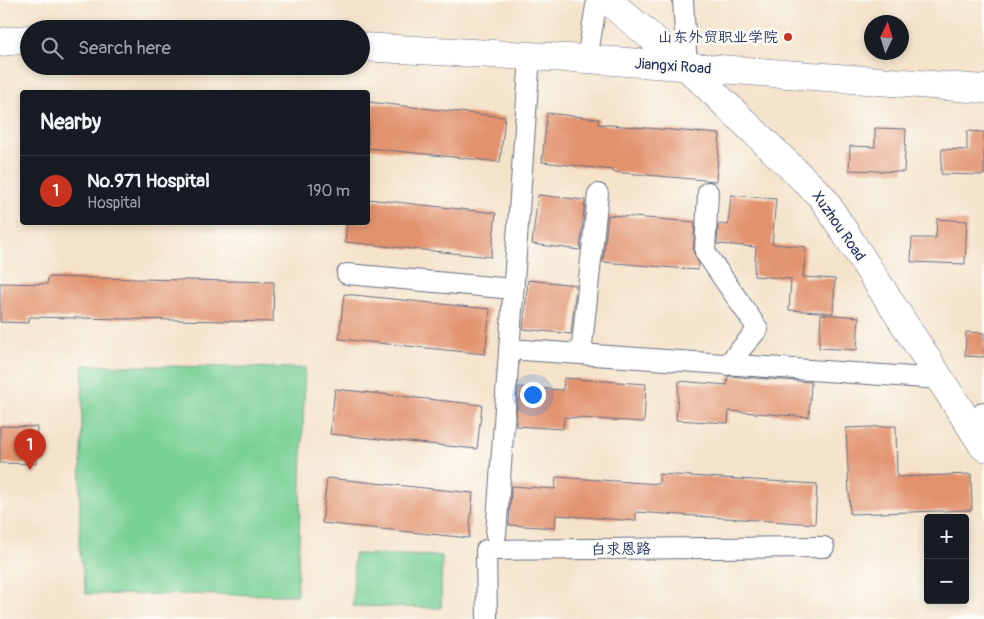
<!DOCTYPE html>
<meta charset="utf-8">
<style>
:root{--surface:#171b24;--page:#242831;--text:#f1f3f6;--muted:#9ea1a6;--line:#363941;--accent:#c8321e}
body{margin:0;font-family:Pangolin,"LXGW WenKai TC",sans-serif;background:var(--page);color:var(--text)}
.controls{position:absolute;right:15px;bottom:15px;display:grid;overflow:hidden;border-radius:5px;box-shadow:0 2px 8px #0003}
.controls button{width:45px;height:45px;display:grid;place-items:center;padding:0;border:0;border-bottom:1px solid var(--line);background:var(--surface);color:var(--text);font:25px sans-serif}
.compass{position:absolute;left:864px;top:15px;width:45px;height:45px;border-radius:50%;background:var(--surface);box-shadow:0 2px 8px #0003;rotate:4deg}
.you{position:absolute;left:532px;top:394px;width:18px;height:18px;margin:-12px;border:4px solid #fff;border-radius:50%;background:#1a73e8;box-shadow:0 0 0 8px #1a73e833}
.badge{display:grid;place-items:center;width:32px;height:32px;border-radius:50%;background:var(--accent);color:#fff;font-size:16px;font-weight:700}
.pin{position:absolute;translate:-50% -41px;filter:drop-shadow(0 1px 2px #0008)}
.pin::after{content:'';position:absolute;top:26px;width:18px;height:15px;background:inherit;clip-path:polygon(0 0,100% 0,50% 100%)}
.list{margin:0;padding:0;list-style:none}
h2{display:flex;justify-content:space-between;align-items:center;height:65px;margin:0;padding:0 20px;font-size:21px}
h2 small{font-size:16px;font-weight:400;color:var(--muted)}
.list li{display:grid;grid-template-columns:32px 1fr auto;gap:15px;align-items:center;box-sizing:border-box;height:70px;padding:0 20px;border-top:1px solid var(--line)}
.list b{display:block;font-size:19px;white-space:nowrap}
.list p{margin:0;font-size:16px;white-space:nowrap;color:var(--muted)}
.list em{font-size:16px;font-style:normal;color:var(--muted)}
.icon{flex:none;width:28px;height:28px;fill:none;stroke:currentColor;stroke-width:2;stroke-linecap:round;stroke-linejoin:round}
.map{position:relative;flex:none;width:984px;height:619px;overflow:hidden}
.search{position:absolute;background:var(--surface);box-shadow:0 2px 8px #0003;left:20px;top:20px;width:350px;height:55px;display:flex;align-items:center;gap:12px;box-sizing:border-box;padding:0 18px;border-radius:28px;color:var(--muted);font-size:19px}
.panel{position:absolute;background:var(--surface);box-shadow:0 2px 8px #0003;left:20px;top:90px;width:350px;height:135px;border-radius:5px}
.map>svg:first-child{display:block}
.green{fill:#7ad195;stroke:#4a807a}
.building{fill:#e2936e}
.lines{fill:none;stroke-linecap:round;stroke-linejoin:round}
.street-casing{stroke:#676e83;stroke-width:22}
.secondary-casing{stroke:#676e83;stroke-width:29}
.street{stroke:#fff;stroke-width:20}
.secondary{stroke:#fff;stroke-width:28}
.poi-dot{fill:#c8321e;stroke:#fdfcf7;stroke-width:2}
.labels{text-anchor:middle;stroke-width:5;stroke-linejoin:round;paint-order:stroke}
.poi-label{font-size:15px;fill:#1b2f5e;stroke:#fdfcf7;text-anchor:end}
.street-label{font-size:15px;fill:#1b2f5e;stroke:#fdfcf7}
</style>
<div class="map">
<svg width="984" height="619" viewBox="0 0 984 619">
<rect width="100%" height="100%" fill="#fdfcf7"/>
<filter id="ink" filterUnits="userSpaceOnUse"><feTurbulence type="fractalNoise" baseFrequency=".02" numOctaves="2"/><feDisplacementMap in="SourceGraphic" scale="10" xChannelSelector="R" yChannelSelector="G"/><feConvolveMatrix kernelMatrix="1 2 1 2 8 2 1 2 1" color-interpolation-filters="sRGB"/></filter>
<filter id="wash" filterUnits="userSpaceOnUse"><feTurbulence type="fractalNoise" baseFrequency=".0096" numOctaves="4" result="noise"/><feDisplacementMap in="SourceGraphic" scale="20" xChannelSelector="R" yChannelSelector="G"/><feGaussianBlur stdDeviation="1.12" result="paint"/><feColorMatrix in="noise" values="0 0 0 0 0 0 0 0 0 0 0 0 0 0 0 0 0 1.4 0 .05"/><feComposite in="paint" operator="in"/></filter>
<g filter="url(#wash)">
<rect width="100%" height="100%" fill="#f4e2c9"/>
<path class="green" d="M83 365 305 368 297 595 86 594 79 546Z
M354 554 442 556 441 608 353 606Z"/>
<g id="blocks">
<path class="building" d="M368 102 505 117 500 162 368 148Z
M547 113 599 119 598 124 720 134 716 181 613 172V170L542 162Z
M875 128 906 129 904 172 849 170 850 146 875 147Z
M967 131 984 132V175L941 174 942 149 967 150Z
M538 195 585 200 580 250 532 244Z
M731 195 776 199 772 244 806 247 803 277 835 279 833 313 789 310 791 279 754 276 756 247 717 244 718 224 728 225Z
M368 199 496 213 491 257 345 242 347 222H368Z
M608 215 695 222 693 251 699 264 698 270 603 262Z
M937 219 967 221 965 264 911 262 912 238H936Z
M48 277 274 282 273 322 29 317V323L0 322V283L47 284Z
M528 280 576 285 571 334 523 329Z
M344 294 490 309 485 354 339 339Z
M821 314 859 317 857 350 819 348Z
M966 332 984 333V357L965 356Z
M728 376 811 382 809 417 729 411 728 423 676 420 679 381 727 385Z
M564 378 646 384 644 422 564 417 563 429 516 426 518 387 563 390Z
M335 389 482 405 477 449 330 434Z
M0 426 37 427 36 464 0 463Z
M896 426 897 477 971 474 972 510 850 514 846 428Z
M659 474 817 484 815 524 636 512V521L556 515 555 528 509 525 511 486 555 489 556 477 659 484Z
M327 478 473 493 469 538 322 523Z"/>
</g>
</g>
<g filter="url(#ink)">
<use href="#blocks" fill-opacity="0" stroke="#676e83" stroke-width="1"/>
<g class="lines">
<g class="street-casing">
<path id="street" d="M683 0 687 67
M587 59 597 0
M708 192 705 252 758 329 727 365
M347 274 513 289
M509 349 940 379
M581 354 598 194
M969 424 984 412
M496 535 530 56
M487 619 486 550 824 547"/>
</g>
<g class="secondary-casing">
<path id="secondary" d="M607 0 687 67 822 197 984 447
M0 42 29 39
M361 47 587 59 984 89"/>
</g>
<use href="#street" class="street"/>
<use href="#secondary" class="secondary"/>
</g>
</g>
<circle class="poi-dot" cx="788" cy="37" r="5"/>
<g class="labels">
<g class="poi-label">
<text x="778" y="42">山东外贸职业学院</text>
</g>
<g class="street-label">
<text transform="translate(673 66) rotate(4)" y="5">Jiangxi Road</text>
<text transform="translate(839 226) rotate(55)" y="5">Xuzhou Road</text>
<text transform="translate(621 549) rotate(-1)" y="5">白求恩路</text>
</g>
</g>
</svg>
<div class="controls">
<button>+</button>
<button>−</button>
</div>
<svg class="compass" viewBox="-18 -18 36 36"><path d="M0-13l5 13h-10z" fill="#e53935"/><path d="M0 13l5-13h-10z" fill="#9ea1a6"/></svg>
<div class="you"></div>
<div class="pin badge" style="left:30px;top:470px">1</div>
<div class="search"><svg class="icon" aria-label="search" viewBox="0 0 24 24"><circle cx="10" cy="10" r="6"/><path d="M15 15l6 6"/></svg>Search here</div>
<section class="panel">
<h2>Nearby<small></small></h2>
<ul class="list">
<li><span class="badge">1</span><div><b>No.971 Hospital</b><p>Hospital</p></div><em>190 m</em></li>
</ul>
</section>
</div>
